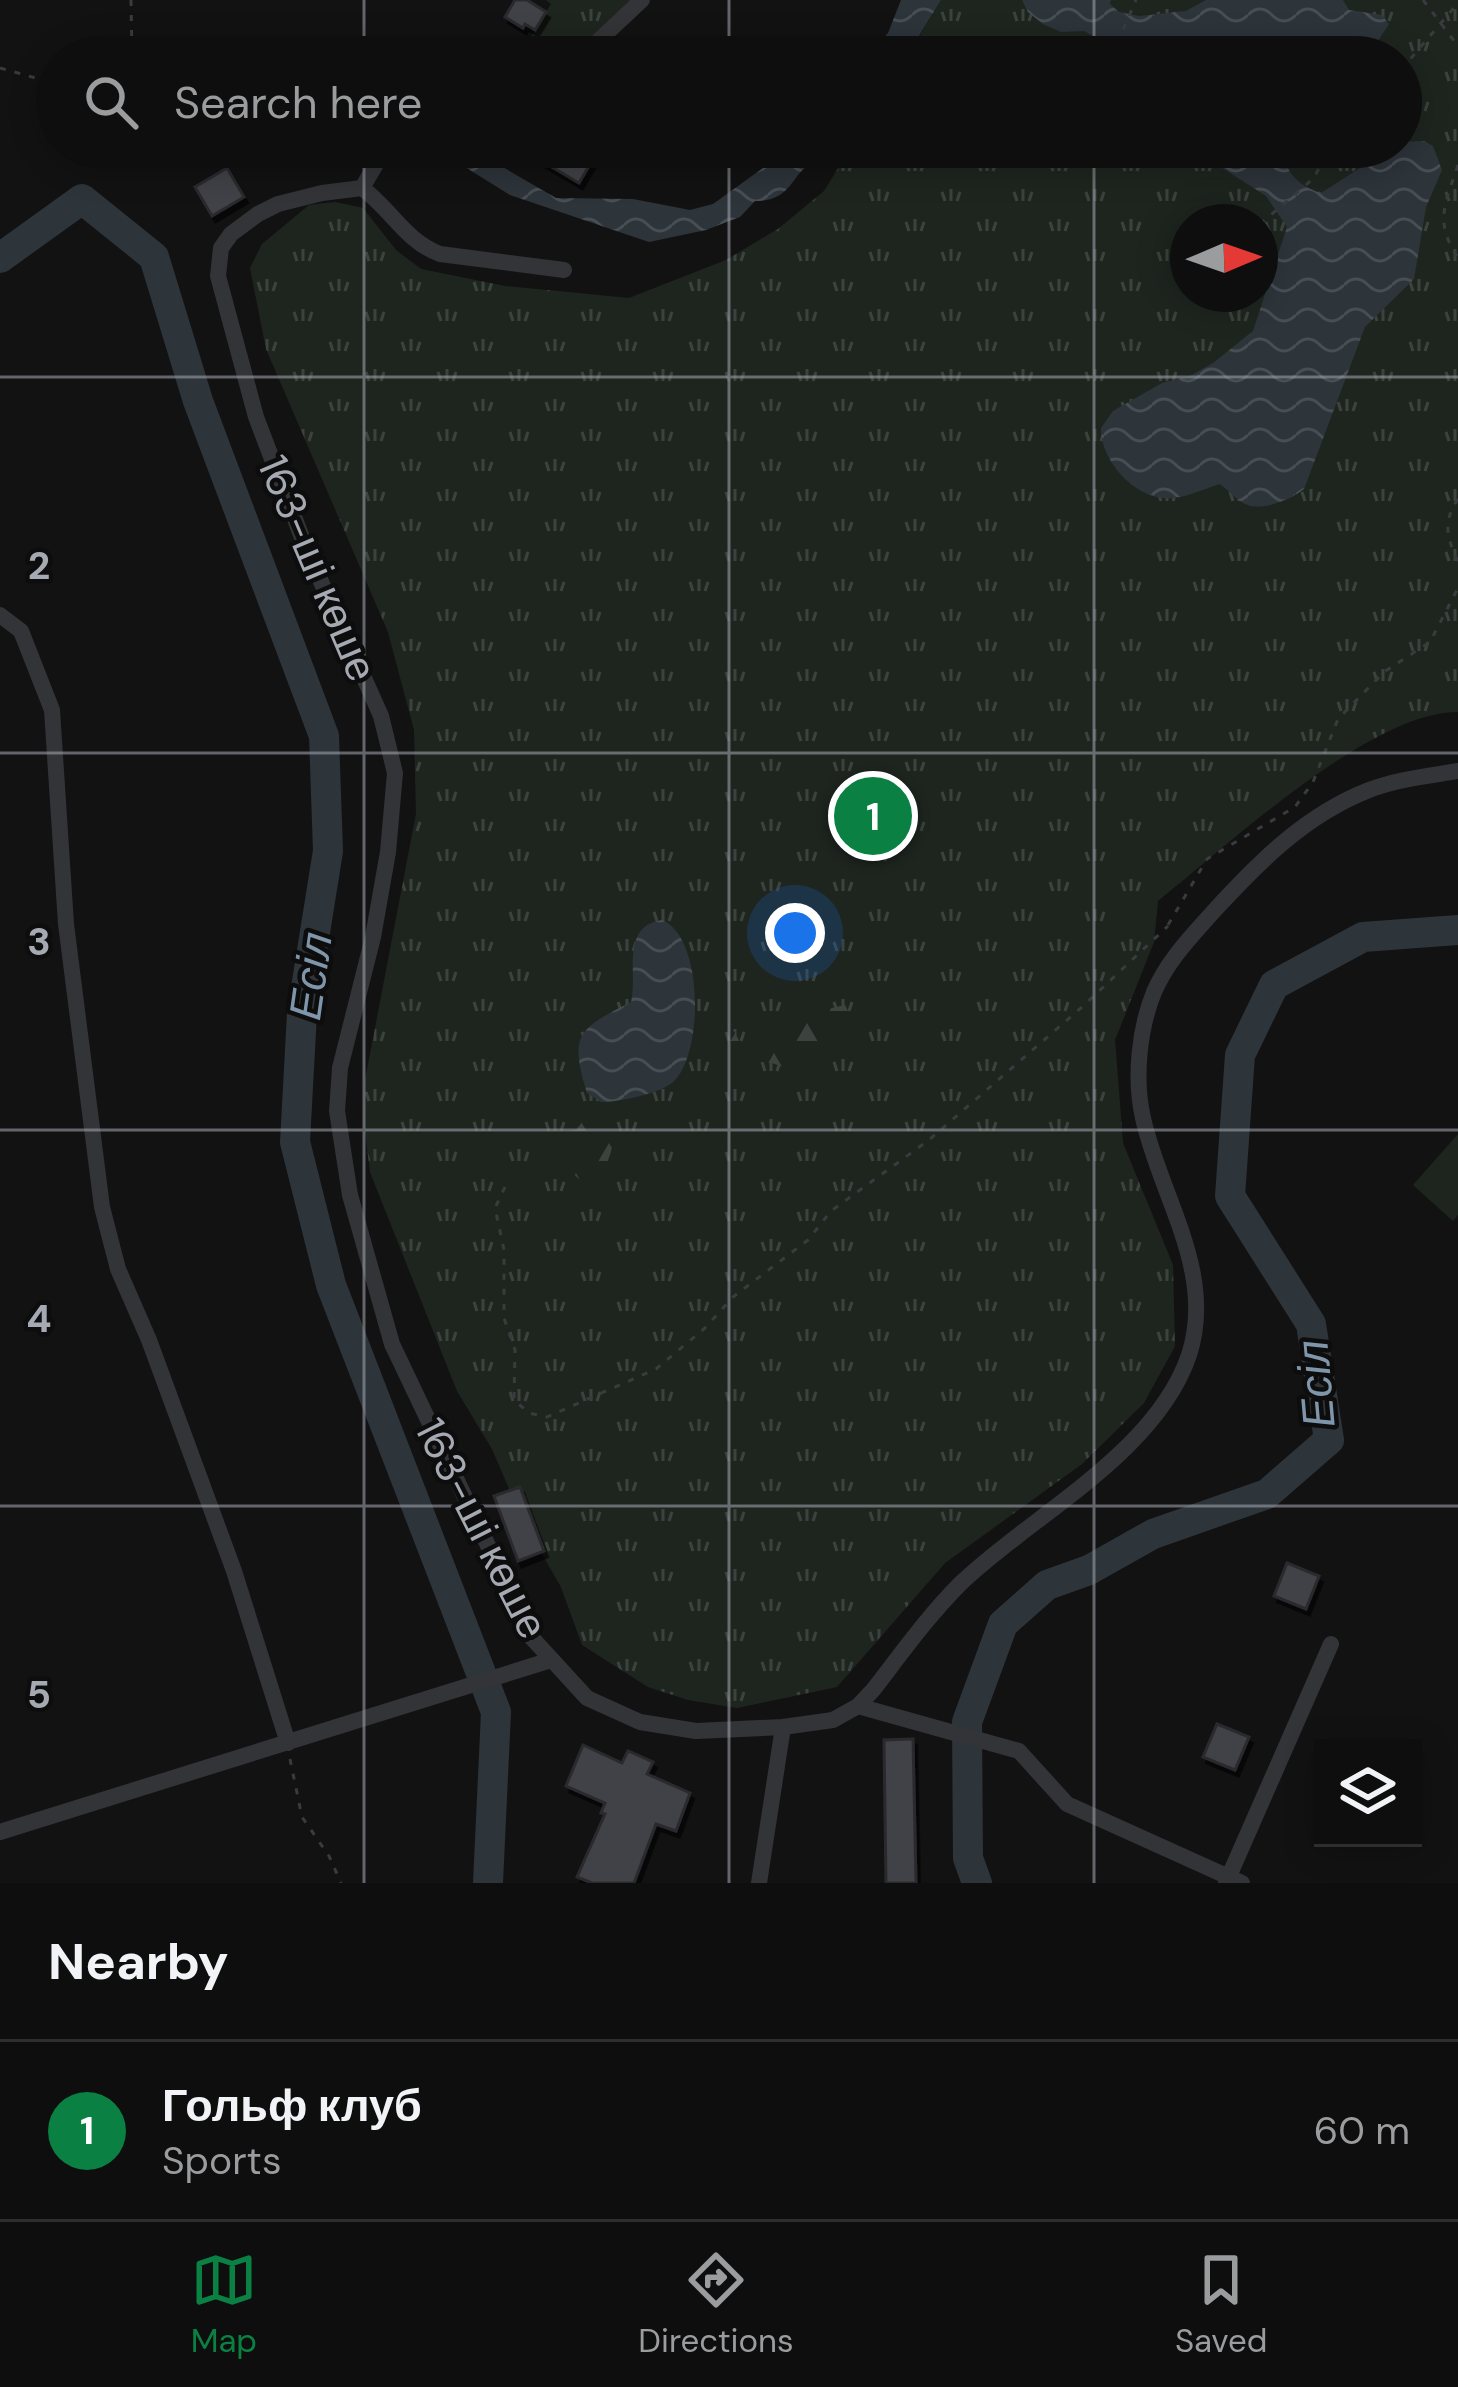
<!DOCTYPE html>
<meta charset="utf-8">
<style>
:root{--surface:#0e0e0e;--page:#1c1c1c;--text:#f1f3f6;--muted:#9b9c9e;--line:#2e2e2e;--accent:#0b8043}
body{margin:0;font-family:"DM Sans",sans-serif;background:var(--page);color:var(--text)}
.controls{position:absolute;right:36px;bottom:36px;display:grid;overflow:hidden;border-radius:0px;box-shadow:0 6px 30px #0003}
.controls button{width:108px;height:108px;display:grid;place-items:center;padding:0;border:0;border-bottom:3px solid var(--line);background:var(--surface);color:var(--text);font:60px sans-serif}
.compass{position:absolute;left:1170px;top:204px;width:108px;height:108px;border-radius:50%;background:var(--surface);box-shadow:0 6px 30px #0003;rotate:88deg}
.you{position:absolute;left:795px;top:933px;width:42px;height:42px;margin:-30px;border:9px solid #fff;border-radius:50%;background:#1a73e8;box-shadow:0 0 0 18px #1a73e833}
.badge{display:grid;place-items:center;width:78px;height:78px;border-radius:50%;background:var(--accent);color:#fff;font-size:39px;font-weight:700}
.pin{position:absolute;translate:-50% -50%;border:6px solid #fff;box-shadow:0 3px 12px #0006}
.list{margin:0;padding:0;list-style:none}
h2{display:flex;justify-content:space-between;align-items:center;height:156px;margin:0;padding:0 48px;font-size:51px}
h2 small{font-size:39px;font-weight:400;color:var(--muted)}
.list li{display:grid;grid-template-columns:78px 1fr auto;gap:36px;align-items:center;box-sizing:border-box;height:180px;padding:0 48px;border-top:3px solid var(--line)}
.list b{display:block;font-size:45px;white-space:nowrap}
.list p{margin:0;font-size:39px;white-space:nowrap;color:var(--muted)}
.list em{font-size:39px;font-style:normal;color:var(--muted)}
.icon{flex:none;width:66px;height:66px;fill:none;stroke:currentColor;stroke-width:2;stroke-linecap:round;stroke-linejoin:round}
.map{position:relative;flex:none;width:1458px;height:1883px;overflow:hidden}
.search{position:absolute;background:var(--surface);box-shadow:0 6px 30px #0003;left:36px;right:36px;top:36px;height:132px;display:flex;align-items:center;gap:30px;box-sizing:border-box;padding:0 42px;border-radius:66px;color:var(--muted);font-size:45px}
.sheet{height:336px;background:var(--surface)}
nav{display:flex;justify-content:space-around;align-items:center;box-sizing:border-box;height:168px;border-top:3px solid var(--line);background:var(--surface);font-size:33px;color:var(--muted)}
nav a{display:grid;justify-items:center;gap:6px}
nav .on{color:var(--accent)}
.map>svg:first-child{display:block}
.grass{fill:url(#grass-tufts);fill-rule:evenodd}
.forest{fill:url(#forest-firs)}
.garden{fill:#1e251f}
.water{fill:url(#water-waves)}
.lines{fill:none;stroke-linecap:round;stroke-linejoin:round}
.river{stroke:#2d343a;stroke-width:30}
.building{fill:#414246;stroke:#2c2c2f;stroke-width:3;filter:url(#shadow)}
.path{stroke:#393b3e;stroke-width:3;stroke-dasharray:6 9;stroke-linecap:butt}
.minor{stroke:#333437;stroke-width:16}
.grid{fill:none;stroke:#a5a9b2;stroke-width:3;stroke-opacity:0.55}
.labels{text-anchor:middle;stroke-width:9;stroke-linejoin:round;paint-order:stroke}
.street-label{font-size:42px;fill:#a5a9b2;stroke:#0d0d0e}
.water-label{font-size:45px;font-style:italic;fill:#7f95a9;stroke:#0d0d0e}
.grid-label{font-size:39px;text-anchor:middle;font-weight:bold;fill:#a5a9b2;stroke:#0d0d0e;stroke-width:9;stroke-linejoin:round;paint-order:stroke}
</style>
<div class="map">
<svg width="1458" height="1883" viewBox="0 0 1458 1883">
<defs>
<pattern id="grass-tufts" width="24" height="20" patternUnits="userSpaceOnUse" patternTransform="scale(3)"><rect width="24" height="20" fill="#1e251f"/><path d="M3 7l-1-3M5 7V3M7 7l1-3M15 17l-1-3M17 17v-4M19 17l1-3" fill="none" stroke="#3c423d"/></pattern>
<pattern id="forest-firs" width="22" height="20" patternUnits="userSpaceOnUse" patternTransform="scale(3)"><rect width="22" height="20" fill="#1e251f"/><path d="M5 1l3.5 6h-7zM16 11l3.5 6h-7z" fill="#3c423d"/></pattern>
<pattern id="water-waves" width="16" height="10" patternUnits="userSpaceOnUse" patternTransform="scale(3)"><rect width="16" height="10" fill="#2d343a"/><path d="M0 5q4-4 8 0t8 0" fill="none" stroke="#484f54"/></pattern>
<filter id="shadow"><feDropShadow dx="3.5" dy="6" stdDeviation="0" flood-color="#0009"/></filter>
</defs>
<rect width="100%" height="100%" fill="#121213"/>
<path class="grass" d="M546 0H633L572 57H553L528 42 551 4Z
M941 0H1458V712C1371 711 1227 846 1158 901L1154 942 1115 1040 1123 1143 1173 1265 1175 1346 1144 1403 1082 1464 945 1563 837 1687 737 1708 688 1700 648 1687 582 1645 561 1587 523 1521 492 1449 457 1391 370 1172 364 1124 365 1080 416 814 414 730 388 632 266 349 250 268 262 244 309 205 335 202 363 208 396 250 421 269 505 286 629 298 726 260 778 229 824 191 851 147H1401V57H907ZM1188 222H1260V294H1188Z"/>
<path class="forest" d="M845 1005 850 1015C828 1034 822 1061 793 1072 774 1061 761 1060 739 1063L732 1077H721L724 1051 734 1031 744 1050 763 1047 776 1021Z
M598 1115 611 1119C618 1139 609 1167 594 1182 572 1184 573 1165 557 1157L559 1132 576 1130 583 1121Z"/>
<path class="garden" d="M1458 1134V1215L1453 1221 1413 1185Z"/>
<path class="water" d="M901 0H941L906 57H867L888 33Z
M1022 0H1111L1110 4 1119 12 1139 16 1186 11 1206 0H1343L1349 10 1382 15 1389 24 1374 47 1373 57H1132L1084 31 1061 32 1043 24 1028 12Z
M1424 141 1433 146 1442 170 1426 207 1414 279 1365 327 1304 489C1292 499 1261 512 1245 504 1237 500 1228 490 1220 484 1205 488 1188 497 1172 498 1137 502 1100 461 1101 428L1113 411 1162 383 1190 376 1213 363 1253 331 1287 227 1266 196 1190 147H1284C1283 172 1299 186 1321 193L1393 147H1401V142Z
M444 147H468L556 198 633 199 690 210 713 204 792 147H832C821 156 806 165 798 175 786 192 778 201 755 201L740 217 706 230 649 242 510 195 457 162Z
M662 920C705 938 703 1056 673 1082 659 1094 619 1102 601 1102L587 1093C569 1034 578 1029 631 1002 638 974 620 926 662 920Z"/>
<g class="lines">
<path class="river" d="M0 258 82 199 154 257 198 401 324 736 328 851 302 1013 295 1142 331 1285 496 1712 488 1883
M977 1883 968 1858 967 1722 1003 1624 1047 1585 1089 1570 1153 1534 1267 1494 1329 1440 1311 1324 1230 1196 1240 1055 1274 985 1363 937 1458 930"/>
</g>
<path class="building" d="M515 0H527L546 12 535 30 525 24 523 28 505 17Z
M518 147H600L579 183Z
M227 168 244 197 212 216 195 187Z
M520 1487 544 1551 518 1561 494 1496Z
M1287 1563 1319 1576 1306 1609 1274 1596Z
M1217 1724 1249 1737 1235 1770 1203 1757Z
M913 1739 916 1883H886L884 1740Z
M583 1745 622 1763 628 1751 653 1762 647 1774 690 1793 676 1831 656 1824 634 1883H592L577 1877 605 1814 601 1813 605 1803 566 1786Z"/>
<g class="lines">
<path class="path" d="M131 0 132 57
M1423 0 1458 46
M235 57C287 46 342 48 395 50
M1111 57 1136 0
M0 68 57 84
M1401 70 1458 3
M1458 165C1445 204 1434 222 1458 258
M1260 224 1314 178 1330 147
M1458 499C1442 523 1447 537 1458 562
M1168 925 1207 859 1295 807 1313 782 1338 719 1384 672 1430 642 1458 588
M505 1187 495 1208 504 1250V1318L515 1350 514 1400 529 1413 547 1417 656 1369 705 1328 733 1297 808 1240 831 1211 929 1140 1082 1007 1168 926
M290 1759 302 1817 329 1856 341 1883"/>
<path class="minor" d="M414 57V51
M446 57 453 49H473L494 57
M581 57 642 0
M362 188 386 147
M564 270 440 254C405 241 391 209 362 188L322 193 278 204 258 214 231 234 221 248 218 276 256 417 306 548 381 716 395 773 388 852 373 937 340 1068 337 1111 350 1195 392 1344 532 1638 587 1698 640 1722 696 1731 783 1727 833 1720 858 1706 873 1690C901 1654 928 1616 960 1584 1032 1515 1156 1453 1189 1355 1216 1272 1160 1196 1143 1118 1134 1079 1139 1029 1154 992 1168 960 1190 938 1213 912 1259 862 1305 815 1369 790 1398 779 1428 776 1458 771
M0 615 21 631 52 710 66 924 102 1207 118 1269 149 1340 234 1571 288 1743
M858 1706 1019 1751 1067 1804 1242 1883
M0 1832 551 1660
M759 1883 783 1727
M1226 1883 1331 1644"/>
</g>
<path class="grid" d="M364 0V57M729 0V57M1094 0V57M364 147V1883M729 147V1883M1094 147V1883M0 377H1458M0 753H1458M0 1130H1458M0 1506H1458"/>
<g class="labels">
<g class="street-label">
<text transform="translate(318 568) rotate(67)" y="15">163-ші көше</text>
<text transform="translate(482 1528) rotate(63)" y="15">163-ші көше</text>
</g>
<g class="water-label">
<text transform="translate(310 976) rotate(-82)" y="16">Есіл</text>
<text transform="translate(1315 1384) rotate(-95)" y="16">Есіл</text>
</g>
</g>
<g class="grid-label">
<text x="39" y="579">2</text>
<text x="39" y="955">3</text>
<text x="39" y="1332">4</text>
<text x="39" y="1708">5</text>
</g>
</svg>
<div class="controls">
<button><svg class="icon" aria-label="layers" viewBox="0 0 24 24"><path d="M12 4l9 5-9 5-9-5zM3 14l9 5 9-5"/></svg></button>
</div>
<svg class="compass" viewBox="-18 -18 36 36"><path d="M0-13l5 13h-10z" fill="#e53935"/><path d="M0 13l5-13h-10z" fill="#9b9c9e"/></svg>
<div class="you"></div>
<div class="pin badge" style="left:873px;top:816px">1</div>
<div class="search"><svg class="icon" aria-label="search" viewBox="0 0 24 24"><circle cx="10" cy="10" r="6"/><path d="M15 15l6 6"/></svg>Search here</div>
</div>
<section class="sheet">
<h2>Nearby<small></small></h2>
<ul class="list">
<li><span class="badge">1</span><div><b>Гольф клуб</b><p>Sports</p></div><em>60 m</em></li>
</ul>
</section>
<nav>
<a class="on"><svg class="icon" aria-label="map" viewBox="0 0 24 24"><path d="M3 6l6-2 6 2 6-2v14l-6 2-6-2-6 2zM9 4v14M15 6v14"/></svg>Map</a>
<a><svg class="icon" aria-label="directions" viewBox="0 0 24 24"><path d="M12 3l9 9-9 9-9-9zM9 14v-3h6M13 9l2 2-2 2"/></svg>Directions</a>
<a><svg class="icon" aria-label="saved" viewBox="0 0 24 24"><path d="M7 4h10v16l-5-4-5 4z"/></svg>Saved</a>
</nav>
